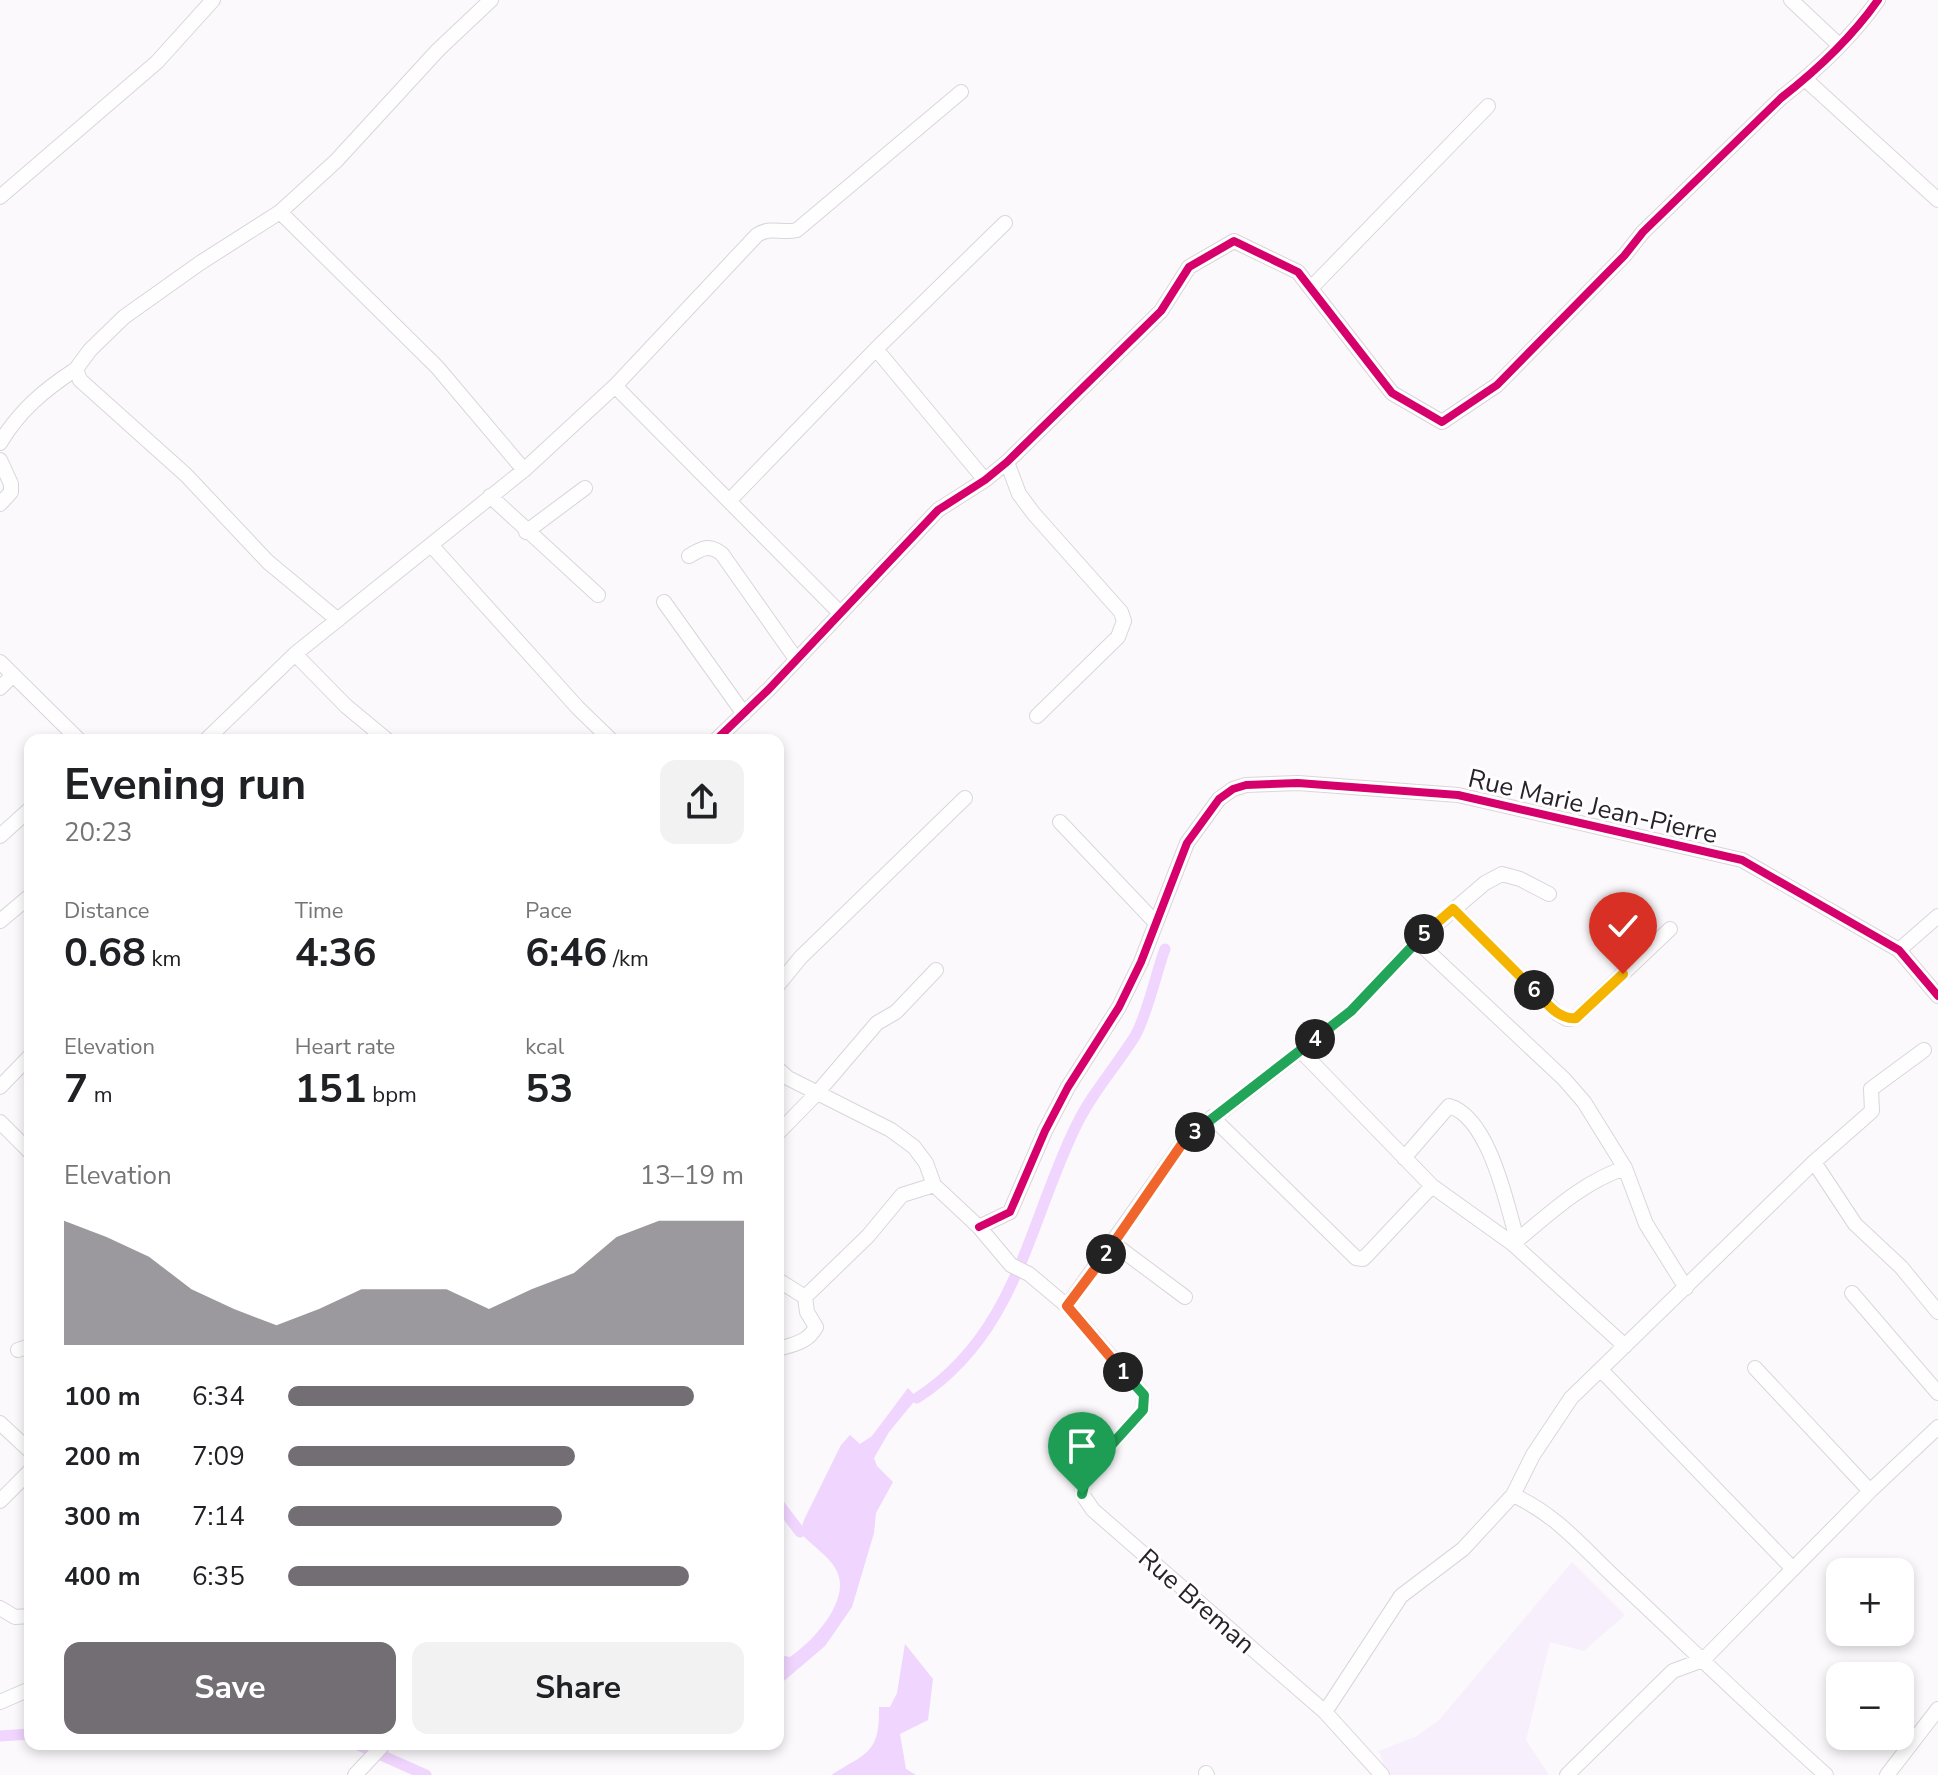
<!DOCTYPE html>
<html lang="en">
<head>
<meta charset="utf-8">
<style>
  body { margin:0; font-family:"Nunito Sans",sans-serif; background:#f2f2f2; color:#202124; height:100vh; display:flex; flex-direction:column; font-size:30px; white-space:nowrap }
  * { box-sizing:border-box; margin:0 }
  p { font-size:26px; color:#757577 }
  .icon { flex:none; width:44px; height:44px; fill:none; stroke:currentColor; stroke-width:2; stroke-linecap:round; stroke-linejoin:round }
  .map { position:relative; flex:1; overflow:hidden }
  .sheet { position:absolute; left:24px; top:734px; width:760px; height:1016px; display:flex; flex-direction:column; background:#fff; border-radius:16px; box-shadow:0 4px 12px #0003 }
  .sheet>* { flex:none }
  .buttons { position:absolute; left:1826px; top:1558px; display:grid; gap:16px }
  .buttons a { display:grid; place-items:center; width:88px; height:88px; border-radius:16px; background:#fff; box-shadow:0 4px 12px #0003; font-size:40px }
  .pin { position:absolute; display:grid; place-items:center; width:68px; height:68px; color:#fff; margin:-82px -34px; border-radius:50% 50% 50% 0; rotate:-45deg; box-shadow:0 0 8px #0007 }
  .pin .icon { rotate:45deg }
  .km { position:absolute; width:40px; height:40px; margin:-20px; border-radius:50%; background:#222; color:#fff; font-size:22px; line-height:40px; text-align:center }
  .round { display:grid; place-items:center; flex:none; width:84px; height:84px; border-radius:16px; background:#f2f2f2 }
  .headline { display:flex; align-items:center; justify-content:space-between; height:136px; padding:0 40px }
  h1 { font-size:44px; font-weight:700; line-height:60px }
  .metrics { display:grid; grid-template-columns:repeat(3,1fr); gap:12px; height:136px; padding:8px 40px }
  .metrics div { display:grid; align-content:center }
  .metrics b { font-size:40px; font-weight:700 }
  .metrics small { font-size:22px; font-weight:400 }
  .metrics p { font-size:22px }
  .chart { height:224px; padding:16px 40px }
  .chart p { display:flex; justify-content:space-between }
  .chart svg { width:100%; height:144px; margin-top:8px; fill:#726e74; opacity:.7 }
  .action { display:flex; gap:16px; margin-top:auto; padding:16px 40px }
  .action a { flex:1; height:92px; border-radius:16px; background:#726e74; color:#fff; font-size:32px; font-weight:700; line-height:92px; text-align:center }
  .action a+a { background:#f2f2f2; color:#202124 }
  ul { padding:0 40px; list-style:none; font-size:26px }
  li { display:grid; grid-template-columns:128px 96px 1fr; align-items:center; height:60px }
  li i { height:20px; border-radius:10px; background:#726e74 }
  .map>svg:first-child { display:block }
  .green { fill:#f7effc }
  .water { fill:#f0d5fe }
  .lines { fill:none; stroke-linecap:round; stroke-linejoin:round }
  .canal { stroke:#f0d5fe; stroke-width:11 }
  .minor-casing { stroke:#dad5dc; stroke-width:16 }
  .minor { stroke:#fefeff; stroke-width:14 }
  .cycleway-casing { stroke:#fff; stroke-width:13 }
  .cycleway { stroke:#d6006c; stroke-width:8 }
  .split-1-casing { stroke:#fff; stroke-width:16 }
  .split-2-casing { stroke:#fff; stroke-width:16 }
  .split-3-casing { stroke:#fff; stroke-width:16 }
  .split-4-casing { stroke:#fff; stroke-width:16 }
  .split-5-casing { stroke:#fff; stroke-width:16 }
  .split-6-casing { stroke:#fff; stroke-width:16 }
  .split-7-casing { stroke:#fff; stroke-width:16 }
  .split-1 { stroke:#22a559; stroke-width:10 }
  .split-2 { stroke:#f0652b; stroke-width:10 }
  .split-3 { stroke:#f0652b; stroke-width:10 }
  .split-4 { stroke:#22a559; stroke-width:10 }
  .split-5 { stroke:#22a559; stroke-width:10 }
  .split-6 { stroke:#f5b400; stroke-width:10 }
  .split-7 { stroke:#f5b400; stroke-width:10 }
  .labels { text-anchor:middle; stroke-width:6; stroke-linejoin:round; paint-order:stroke }
  .street-label { font-size:26px; fill:#28232b; stroke:#fff }
</style>
</head>
<body>
<div class="map">
<svg width="1938" height="1775" viewBox="0 0 1938 1775">
  <rect width="100%" height="100%" fill="#fbf9fc"/>
  <!-- green -->
  <path class="green" d="M1572,1562L1625,1615L1584,1651L1550,1642L1526,1740L1549,1775H1387L1379,1751L1415,1737L1439,1720Z"/>
  <!-- water -->
  <path class="water" d="M908,1388L917,1398L889,1432L874,1458L877,1466L893,1482L876,1513L874,1533L852,1607L825,1646L778,1686V1655L790,1657C812,1642 849,1603 838,1574C833,1558 810,1545 800,1532L804,1520L841,1445L850,1435L860,1444L872,1436Z
    M905,1644L933,1679L928,1720L900,1734L906,1769L916,1775H831C866,1753 880,1754 879,1707H890L897,1693Z"/>
  <g class="lines">
    <!-- canal -->
    <path class="canal" d="M917,1398C1016,1334 1028,1225 1075,1128C1091,1094 1115,1068 1135,1036C1147,1016 1156,973 1165,949
      M778,1503L800,1532
      M0,1736L30,1734
      M356,1744L426,1775"/>
    <!-- minor casing -->
    <g class="minor-casing">
      <path id="minor" d="M1791,0L1839,45
        M1805,79L1938,200
        M0,197L157,62L213,0
        M280,212L437,367L524,470
        M1311,288L1488,106
        M876,349L985,480
        M615,386L840,613
        M0,443C20,410 44,390 76,369
        M0,460L11,484V492L0,504
        M1007,462L1019,494L1034,514L1121,612L1124,621L1118,637L1037,716
        M490,496L598,595
        M729,501L876,349L1005,223
        M526,532L585,488
        M431,545L578,708L611,740
        M689,556C702,548 709,544 722,554L796,659
        M664,602L744,714
        M338,620L268,562L186,475L80,380L76,369L90,350L124,317L200,263L280,212L336,161L438,50L491,0
        M295,654L346,706L387,740
        M0,662L79,740
        M0,688L13,675
        M206,740L295,654L524,470L615,386L757,235C770,226 782,234 797,230L961,92
        M716,740L769,689L938,510L985,480L1007,462L1161,311L1189,267L1234,241L1298,272L1392,393L1442,422L1497,385L1624,256L1643,232L1781,98C1817,70 1852,37 1878,0
        M1060,822L1155,922
        M0,836L30,809
        M1453,909L1558,1014L1567,1019L1576,1018L1670,929
        M0,921L30,896
        M1417,941L1564,1079L1584,1102L1625,1168L1646,1224L1686,1288
        M1899,950L1938,916
        M778,985L801,957L965,798
        M1300,1050L1432,1186L1513,1244L1625,1346
        M778,1069L788,1078L891,1130L914,1147L926,1163L934,1185L979,1227L1011,1265L1029,1274L1067,1306L1144,1395L1143,1410L1087,1472L1082,1494L1093,1510L1325,1712L1382,1775
        M0,1087L30,1056
        M1212,1117L1356,1258L1363,1259L1369,1253L1432,1186
        M0,1122L30,1152
        M778,1133L818,1092L877,1023L896,1012L936,970
        M1404,1158L1449,1106C1489,1117 1507,1204 1517,1240
        M1814,1162L1855,1224L1901,1267L1938,1312
        M979,1227L1010,1212L1045,1131L1068,1087L1119,1007L1141,962L1187,843L1219,799L1233,789L1246,785L1298,783L1458,795L1742,860L1899,950L1938,996
        M1514,1243C1548,1215 1582,1182 1625,1168
        M1114,1244L1185,1297
        M778,1280L805,1297
        M1852,1293L1938,1393
        M1067,1306L1184,1141L1351,1011L1417,941L1485,883L1502,874L1520,879L1549,894
        M778,1349C795,1344 808,1342 816,1327L807,1312L805,1297L868,1236L902,1195L934,1185
        M18,1350L30,1346
        M1755,1368L1870,1491
        M1601,1370L1793,1569
        M0,1423L30,1451
        M1513,1495C1561,1517 1586,1552 1625,1587C1692,1650 1758,1714 1826,1775
        M0,1501L30,1471
        M0,1608L15,1617L30,1616
        M0,1702L30,1689
        M1325,1712L1401,1596L1463,1549L1513,1495L1533,1455L1571,1398L1814,1162L1872,1111L1871,1089L1924,1050
        M1206,1773L1207,1775
        M355,1775L384,1744
        M1567,1775L1673,1671L1703,1660L1870,1491L1938,1427
        M1887,1775L1938,1709"/>
    </g>
    <!-- minor -->
    <use href="#minor" class="minor"/>
    <!-- cycleway casing -->
    <g class="cycleway-casing">
      <path id="cycleway" d="M716,740L769,689L938,510L985,480L1007,462L1161,311L1189,267L1234,241L1298,272L1392,393L1442,422L1497,385L1624,256L1643,232L1781,98C1817,70 1852,37 1878,0
        M979,1227L1010,1212L1045,1131L1068,1087L1119,1007L1141,962L1187,843L1219,799L1233,789L1246,785L1298,783L1458,795L1742,860L1899,950L1938,996"/>
    </g>
    <!-- cycleway -->
    <use href="#cycleway" class="cycleway"/>
  </g>
  <g class="lines">
    <!-- split-1 casing -->
    <g class="split-1-casing">
      <path id="split-1" d="M1082,1494L1087,1472L1143,1410L1144,1395L1123,1372"/>
    </g>
    <!-- split-2 casing -->
    <g class="split-2-casing">
      <path id="split-2" d="M1106,1254L1067,1306L1123,1372"/>
    </g>
    <!-- split-3 casing -->
    <g class="split-3-casing">
      <path id="split-3" d="M1106,1254L1184,1141L1195,1132"/>
    </g>
    <!-- split-4 casing -->
    <g class="split-4-casing">
      <path id="split-4" d="M1195,1132L1315,1039"/>
    </g>
    <!-- split-5 casing -->
    <g class="split-5-casing">
      <path id="split-5" d="M1315,1039L1351,1011L1424,934"/>
    </g>
    <!-- split-6 casing -->
    <g class="split-6-casing">
      <path id="split-6" d="M1424,934L1453,909L1534,990"/>
    </g>
    <!-- split-7 casing -->
    <g class="split-7-casing">
      <path id="split-7" d="M1534,990C1546,1002 1558,1020 1576,1018L1623,974"/>
    </g>
    <!-- split-1 -->
    <use href="#split-1" class="split-1"/>
    <!-- split-2 -->
    <use href="#split-2" class="split-2"/>
    <!-- split-3 -->
    <use href="#split-3" class="split-3"/>
    <!-- split-4 -->
    <use href="#split-4" class="split-4"/>
    <!-- split-5 -->
    <use href="#split-5" class="split-5"/>
    <!-- split-6 -->
    <use href="#split-6" class="split-6"/>
    <!-- split-7 -->
    <use href="#split-7" class="split-7"/>
  </g>
  <g class="labels">
    <!-- street labels -->
    <g class="street-label">
      <text transform="translate(1593 806) rotate(13)" y="9">Rue Marie Jean-Pierre</text>
      <text transform="translate(1197 1601) rotate(41)" y="9">Rue Breman</text>
    </g>
  </g>
</svg>
<div class="buttons">
<a>+</a>
<a>−</a>
</div>
<div class="pin" style="left:1082px;top:1494px;background:#1e9e55"><svg class="icon" aria-label="arrive" viewBox="0 0 24 24"><path d="M6 21V4h12l-3 4 3 4H6"/></svg></div>
<div class="pin" style="left:1623px;top:974px;background:#d93025"><svg class="icon" aria-label="check" viewBox="0 0 24 24"><path d="M5 12l5 5 9-10"/></svg></div>
<b class="km" style="left:1123px;top:1372px">1</b>
<b class="km" style="left:1106px;top:1254px">2</b>
<b class="km" style="left:1195px;top:1132px">3</b>
<b class="km" style="left:1315px;top:1039px">4</b>
<b class="km" style="left:1424px;top:934px">5</b>
<b class="km" style="left:1534px;top:990px">6</b>
<section class="sheet">
<div class="headline"><div><h1>Evening run</h1><p>20:23</p></div><a class="round"><svg class="icon" aria-label="share" viewBox="0 0 24 24"><path d="M12 15V3M7 8l5-5 5 5M5 13v7h14v-7"/></svg></a></div>
<div class="metrics">
<div><p>Distance</p><b>0.68<small> km</small></b></div>
<div><p>Time</p><b>4:36</b></div>
<div><p>Pace</p><b>6:46<small> /km</small></b></div>
</div>
<div class="metrics">
<div><p>Elevation</p><b>7<small> m</small></b></div>
<div><p>Heart rate</p><b>151<small> bpm</small></b></div>
<div><p>kcal</p><b>53</b></div>
</div>
<div class="chart"><p><span>Elevation</span>13–19 m</p>
<svg viewBox="0 0 160 44" preserveAspectRatio="none"><path d="M0 44V6L10 11L20 17L30 27L40 33L50 38L60 33L70 27L80 27L90 27L100 33L110 27L120 22L130 11L140 6L150 6L160 6V44z"/></svg>
</div>
<ul>
<li><b>100 m</b>6:34<i style="width:89%"></i></li>
<li><b>200 m</b>7:09<i style="width:63%"></i></li>
<li><b>300 m</b>7:14<i style="width:60%"></i></li>
<li><b>400 m</b>6:35<i style="width:88%"></i></li>
</ul>
<div class="action"><a>Save</a><a>Share</a></div>
</section>
</div>
</body>
</html>
